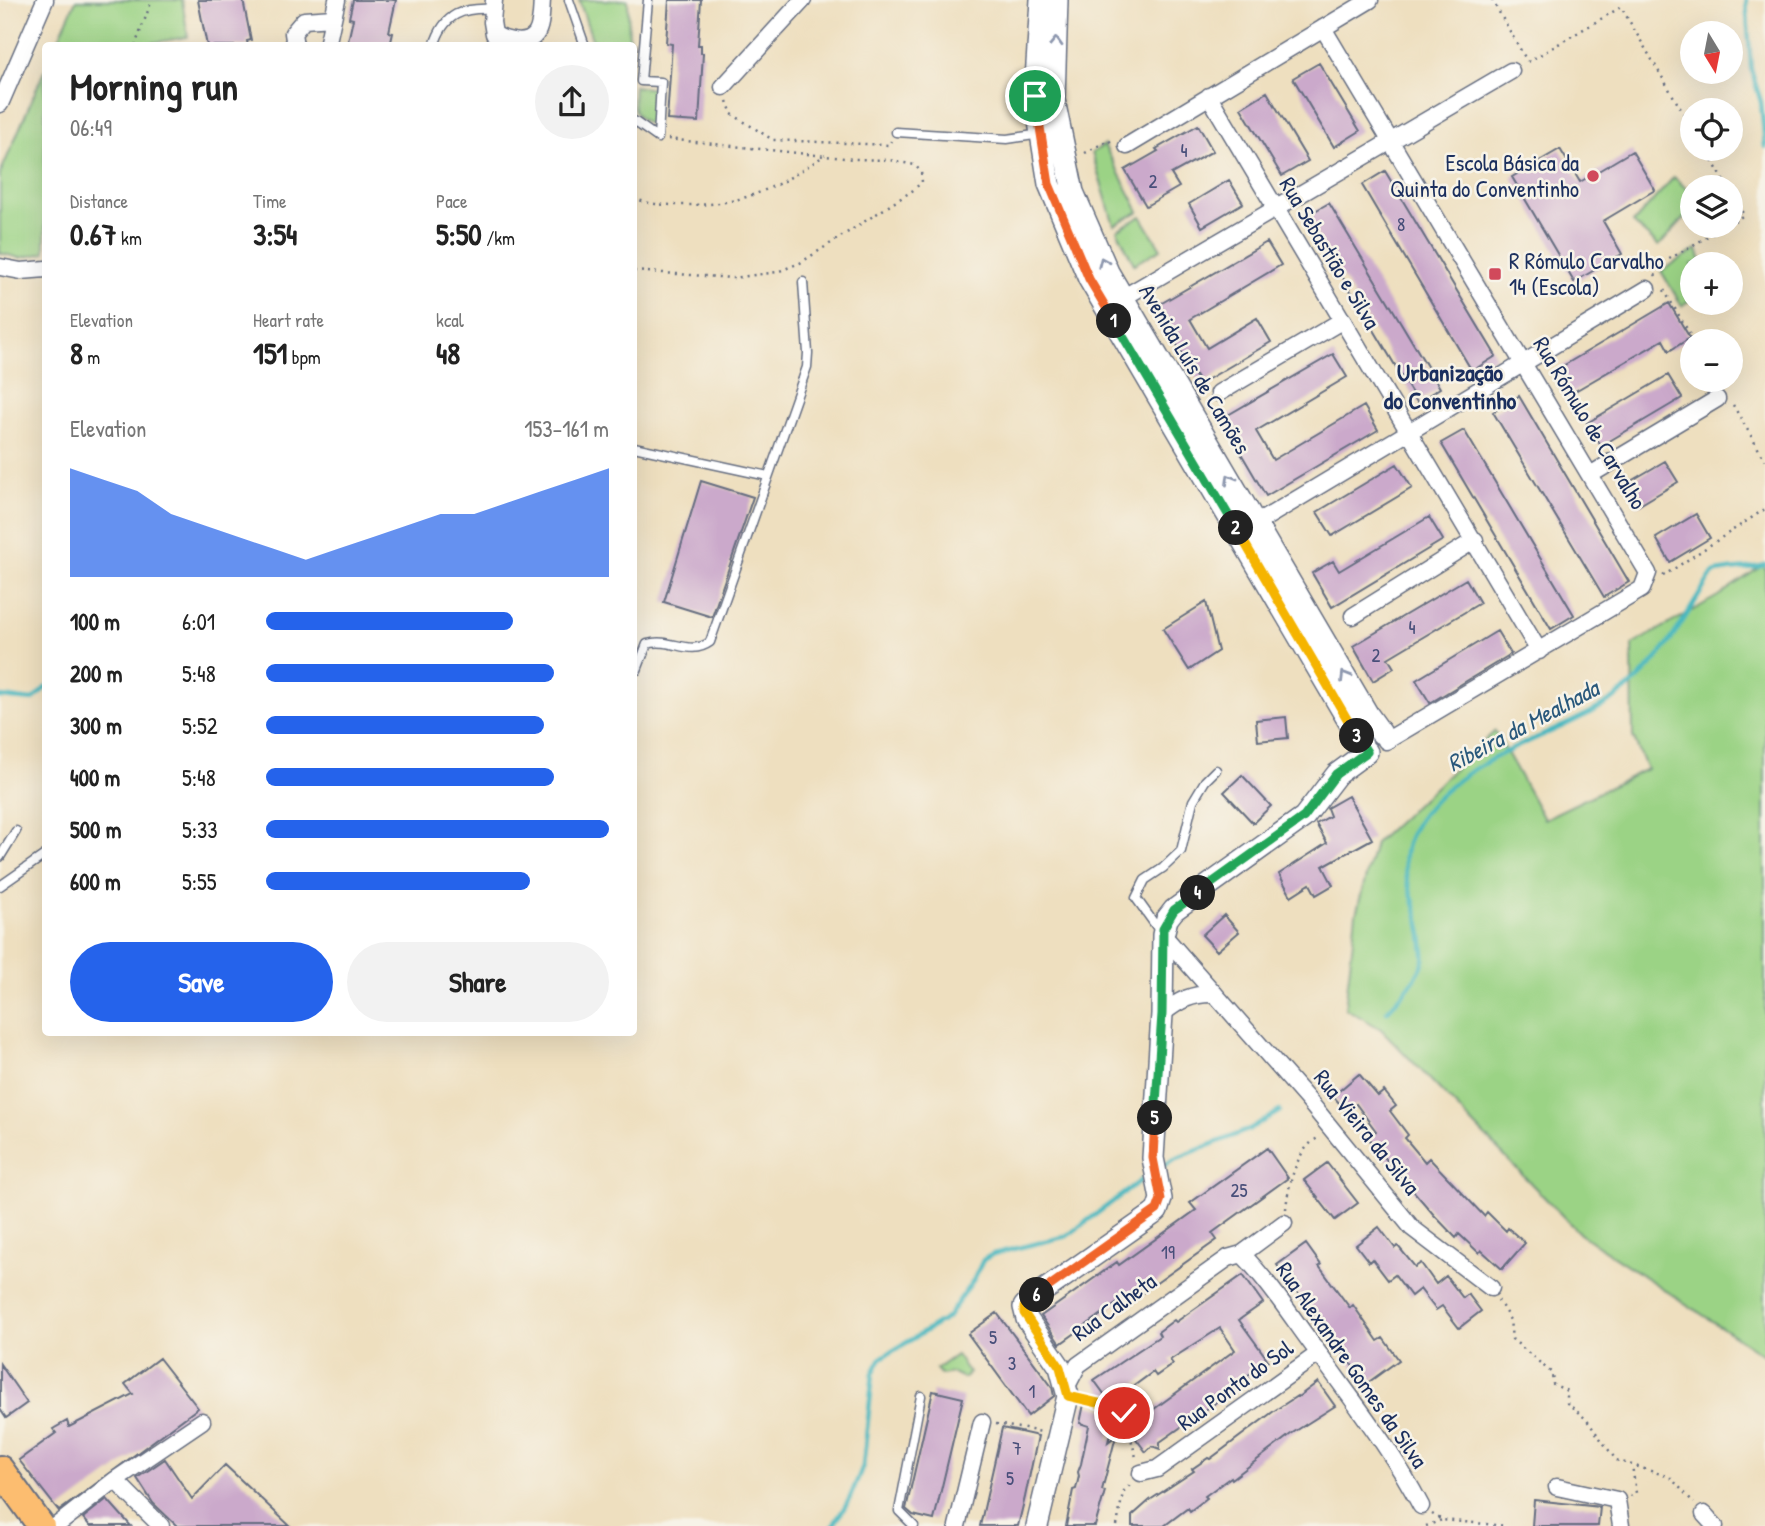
<!DOCTYPE html>
<html lang="en">
<head>
<meta charset="utf-8">
<style>
  body { margin:0; font-family:"Patrick Hand",sans-serif; background:#f2f2f2; color:#222; height:100vh; display:flex; flex-direction:column; font-size:26px; white-space:nowrap }
  * { box-sizing:border-box; margin:0 }
  p { font-size:23px; color:#767676 }
  .icon { flex:none; width:38px; height:38px; fill:none; stroke:currentColor; stroke-width:2; stroke-linecap:round; stroke-linejoin:round }
  .map { position:relative; flex:1; overflow:hidden }
  .details { position:absolute; left:42px; top:42px; width:595px; height:994px; display:flex; flex-direction:column; background:#fff; border-radius:7px; box-shadow:0 7px 28px #0002 }
  .details>* { flex:none }
  .needle { width:46px; rotate:170deg }
  .fabs { position:absolute; left:1680px; top:21px; display:grid; gap:14px }
  .fabs a { display:grid; place-items:center; width:63px; height:63px; border-radius:50%; background:#fff; box-shadow:0 7px 28px #0002; font-size:35px }
  .pin { position:absolute; display:grid; place-items:center; width:60px; height:60px; color:#fff; margin:-30px; border:4px solid #fff; border-radius:50%; box-shadow:0 2px 7px #0007 }
  .km { position:absolute; width:35px; height:35px; margin:-18px; border-radius:50%; background:#222; color:#fff; font-size:19px; line-height:35px; text-align:center }
  .round { display:grid; place-items:center; flex:none; width:74px; height:74px; border-radius:37px; background:#f2f2f2 }
  .overview { display:flex; align-items:center; justify-content:space-between; height:119px; padding:0 28px }
  h1 { font-size:38px; font-weight:800; line-height:52px }
  .figures { display:grid; grid-template-columns:repeat(3,1fr); gap:10px; height:119px; padding:7px 28px }
  .figures div { display:grid; align-content:center }
  .figures b { font-size:30px; font-weight:800 }
  .figures small { font-size:19px; font-weight:400 }
  .figures p { font-size:19px }
  .chart { height:196px; padding:14px 28px }
  .chart p { display:flex; justify-content:space-between }
  .chart svg { width:100%; height:126px; margin-top:7px; fill:#2563eb; opacity:.7 }
  .primary-button { display:flex; gap:14px; margin-top:auto; padding:14px 28px }
  .primary-button a { flex:1; height:80px; border-radius:42px; background:#2563eb; color:#fff; font-size:28px; font-weight:800; line-height:80px; text-align:center }
  .primary-button a+a { background:#f2f2f2; color:#222 }
  ul { padding:0 28px; list-style:none; font-size:23px }
  li { display:grid; grid-template-columns:112px 84px 1fr; align-items:center; height:52px }
  li i { height:18px; border-radius:9px; background:#2563eb }
  .map>svg:first-child { display:block }
  .green { fill:#9bd385; stroke:#5b8172; stroke-width:2 }
  .lines { fill:none; stroke-linecap:round; stroke-linejoin:round }
  .stream { stroke:#49b8c0; stroke-width:4.5 }
  .building { fill:#cba9cb }
  .service-casing { stroke:#656d80; stroke-width:11 }
  .minor-casing { stroke:#656d80; stroke-width:19 }
  .tertiary-casing { stroke:#656d80; stroke-width:24 }
  .primary-casing { stroke:#656d80; stroke-width:30 }
  .path { stroke:#656d80; stroke-width:2.5; stroke-dasharray:2 5; stroke-linecap:butt }
  .service { stroke:#fff; stroke-width:8 }
  .minor { stroke:#fff; stroke-width:16 }
  .tertiary { stroke:#fff; stroke-width:21 }
  .primary { stroke:#fcbd6f; stroke-width:26 }
  .oneway { stroke:#8d97ae }
  .split-1-casing { stroke:#fff; stroke-width:14 }
  .split-2-casing { stroke:#fff; stroke-width:14 }
  .split-3-casing { stroke:#fff; stroke-width:14 }
  .split-4-casing { stroke:#fff; stroke-width:14 }
  .split-5-casing { stroke:#fff; stroke-width:14 }
  .split-6-casing { stroke:#fff; stroke-width:14 }
  .split-7-casing { stroke:#fff; stroke-width:14 }
  .split-1 { stroke:#f0652b; stroke-width:9 }
  .split-2 { stroke:#22a559; stroke-width:9 }
  .split-3 { stroke:#f5b400; stroke-width:9 }
  .split-4 { stroke:#22a559; stroke-width:9 }
  .split-5 { stroke:#22a559; stroke-width:9 }
  .split-6 { stroke:#f0652b; stroke-width:9 }
  .split-7 { stroke:#f5b400; stroke-width:9 }
  .poi-dot { fill:#d1495b; stroke:#f7f3e8; stroke-width:2.5 }
  .labels { text-anchor:middle; stroke-width:5; stroke-linejoin:round; paint-order:stroke }
  .number-label { font-size:19px; fill:#474e79 }
  .poi-label { font-size:23px; fill:#1b2f5e; stroke:#f7f3e8; text-anchor:end }
  .street-label { font-size:23px; fill:#1b2f5e; stroke:#f7f3e8 }
  .neighbourhood-label { font-size:24px; font-weight:bold; fill:#1b2f5e; stroke:#f7f3e8 }
  .water-label { font-size:24px; font-style:italic; fill:#29587b; stroke:#f7f3e8 }
</style>
</head>
<body>
<div class="map">
<svg width="1765" height="1526" viewBox="0 0 1765 1526">
  <rect width="100%" height="100%" fill="#f7f3e8"/>
  <filter id="ink" filterUnits="userSpaceOnUse"><feTurbulence type="fractalNoise" baseFrequency=".0143" numOctaves="2"/><feDisplacementMap in="SourceGraphic" scale="14" xChannelSelector="R" yChannelSelector="G"/><feConvolveMatrix kernelMatrix="1 2 1 2 8 2 1 2 1" color-interpolation-filters="sRGB"/></filter>
  <filter id="wash" filterUnits="userSpaceOnUse"><feTurbulence type="fractalNoise" baseFrequency=".00686" numOctaves="4" result="noise"/><feDisplacementMap in="SourceGraphic" scale="28" xChannelSelector="R" yChannelSelector="G"/><feGaussianBlur stdDeviation="1.57" result="paint"/><feColorMatrix in="noise" values="0 0 0 0 0 0 0 0 0 0 0 0 0 0 0 0 0 1.4 0 .05"/><feComposite in="paint" operator="in"/></filter>
  <g filter="url(#wash)">
    <rect width="100%" height="100%" fill="#eedfbf"/>
    <!-- green -->
    <path class="green" d="M76,0H182L188,37L138,45H56Z
      M579,0H628L629,45H594Z
      M45,69V253L20,258L0,253V174Z
      M634,86L654,89L653,125C630,117 633,107 634,86Z
      M1104,145L1139,211L1114,225L1092,153Z
      M1674,177L1692,194V209L1659,246L1633,223Z
      M1141,216L1161,249L1134,264L1117,230Z
      M1697,249L1702,264H1692V298L1682,306L1661,271Z
      M1765,564V1356L1580,1234L1381,1029L1345,1008L1356,914L1375,843L1495,731L1544,819L1647,769L1633,737L1632,645L1718,596Z
      M956,1355L969,1373L963,1378L953,1373L941,1375L936,1369Z"/>
    <g class="lines">
      <!-- stream -->
      <path class="stream" d="M1746,0L1751,69L1761,102L1765,147
        M0,697L33,700L46,687
        M1387,1011C1399,998 1419,978 1424,960C1425,955 1423,948 1423,944C1420,892 1383,866 1423,814C1470,753 1550,740 1612,700C1661,668 1682,620 1713,573C1732,568 1747,570 1765,565
        M1161,1167L1175,1159L1248,1130L1280,1111
        M833,1526L849,1500L863,1466L873,1373L881,1358L947,1318L974,1279L983,1260L993,1254L1067,1236L1151,1173"/>
    </g>
    <g id="blocks">
      <!-- building -->
      <path class="building" d="M198,0H243L251,40L247,41L248,46H207Z
        M353,0H396L389,32L393,33L390,46H347L353,19L349,18Z
        M669,0H701L698,45H701V53H703L699,122L667,120L672,44L666,43Z
        M1319,63L1360,131L1334,147L1293,78Z
        M1267,92L1308,161L1282,176L1241,108Z
        M1198,125L1213,151L1171,174L1179,187L1146,206L1125,170L1158,151L1156,149Z
        M1560,149L1580,182L1632,151L1655,190L1603,221L1622,254L1574,282L1512,177Z
        M1385,171L1496,356L1472,371L1362,185Z
        M1229,180L1243,203L1202,227L1189,204Z
        M1329,203L1440,388L1417,402L1306,216Z
        M1267,242L1281,265L1190,319L1207,348L1257,318L1271,342L1200,384L1155,307Z
        M1669,303L1690,338L1669,351L1663,340L1570,394L1556,370Z
        M1333,354L1347,377L1256,431L1273,460L1364,406L1378,430L1266,496L1221,419Z
        M1668,375L1682,398L1601,446L1587,423Z
        M1519,396L1629,582L1604,597L1493,412Z
        M1464,430L1574,615L1551,629L1441,443Z
        M1665,461L1678,482L1638,506L1624,485Z
        M1397,464L1412,488L1332,536L1317,512Z
        M701,481L753,497L712,617L664,602Z
        M1696,514L1710,538L1670,562L1656,538Z
        M1429,517L1443,540L1332,607L1312,573L1333,561L1339,571Z
        M1466,579L1480,603L1388,658L1394,668L1373,681L1353,646Z
        M1206,602L1218,651L1189,670L1163,629Z
        M1497,631L1511,654L1430,703L1416,680Z
        M1286,717L1288,738L1258,741L1256,720Z
        M1242,775L1271,806L1253,823L1224,792Z
        M1348,796L1372,839L1323,866L1333,885L1316,895L1310,884L1291,896L1279,874L1327,843L1316,824L1330,816L1327,808Z
        M1224,915L1239,932L1217,951L1202,935Z
        M1359,1074L1378,1096L1384,1091L1396,1106L1390,1111L1408,1135L1405,1138L1425,1162L1429,1158L1484,1216L1487,1212L1506,1231L1508,1228L1525,1243L1502,1269L1481,1250L1479,1253L1459,1234L1456,1238L1434,1215L1368,1138L1376,1131L1356,1104L1347,1112L1333,1096Z
        M1267,1148L1288,1178L1212,1233L1217,1240L1141,1294L1137,1289L1060,1344L1041,1316L1117,1262L1119,1265L1196,1210L1190,1203Z
        M1327,1163L1358,1203L1335,1220L1304,1180Z
        M1379,1227L1395,1248L1398,1246L1415,1267L1421,1263L1436,1284L1446,1276L1463,1298L1468,1294L1481,1311L1459,1328L1442,1306L1436,1310L1420,1289L1411,1296L1395,1275L1388,1280L1372,1259L1369,1262L1356,1245Z
        M1306,1244L1321,1265L1319,1266L1350,1308L1353,1305L1378,1341L1383,1338L1399,1360L1366,1384L1343,1353L1320,1329L1323,1327L1277,1265Z
        M1243,1275L1263,1303L1239,1320L1268,1360L1247,1376L1249,1379L1160,1442V1449L1152,1446L1146,1452L1128,1428L1235,1350L1220,1328L1170,1360L1173,1364L1156,1376L1153,1372L1127,1391L1129,1394L1113,1406L1094,1380L1160,1336L1158,1332L1174,1320L1176,1322Z
        M997,1313L1052,1387L1054,1396L1028,1416L968,1334Z
        M159,1358L198,1408L59,1511L19,1460L56,1433L53,1429L67,1421L69,1427L133,1394L125,1384Z
        M0,1364L27,1403L6,1418L0,1409Z
        M1318,1382L1335,1406L1291,1434L1232,1479L1231,1477L1205,1496L1207,1498L1190,1511L1188,1508L1164,1526H1132V1516L1150,1500L1194,1471L1192,1469L1208,1458L1210,1459L1274,1411L1297,1396L1298,1397Z
        M933,1391L963,1398L934,1520L913,1515L906,1509Z
        M1084,1404L1116,1411L1108,1442L1116,1436L1102,1490L1105,1491L1095,1526H1066L1073,1490L1076,1489L1079,1476L1078,1472L1081,1464L1089,1426L1080,1423Z
        M1002,1428L1038,1436L1025,1497L1018,1526H980Z
        M165,1459L192,1499L225,1465L290,1526H177L153,1503L137,1478Z
        M107,1499L131,1526H90L83,1518Z
        M1534,1500L1600,1507L1598,1526H1532Z"/>
    </g>
  </g>
  <g filter="url(#ink)">
    <use href="#blocks" fill-opacity="0" stroke="#656d80" stroke-width="2"/>
    <g class="lines">
      <!-- service casing -->
      <g class="service-casing">
        <path id="service" d="M569,0L585,46
          M434,46C444,13 463,7 494,9
          M634,121L658,138L661,82L641,81L648,0
          M896,132L1007,139L1041,134
          M634,447L768,476
          M634,670H637L647,644C672,637 689,657 710,642L807,367L808,353L803,282
          M0,857L16,831
          M0,886L46,854
          M1161,933L1136,898L1145,880L1163,868L1181,851L1193,801L1205,781L1216,770
          M914,1526L899,1511L921,1396"/>
      </g>
      <!-- minor casing -->
      <g class="minor-casing">
        <path id="minor" d="M494,0L492,22L494,34C505,41 527,47 536,34C542,25 541,10 542,0
          M1323,28L1648,573L1642,589L1386,741
          M295,46L293,33L304,20L333,18
          M327,46L337,0
          M723,87L803,0
          M1209,96L1539,651
          M0,104L45,0
          M1127,146L1370,0
          M0,267L21,271L46,269
          M1114,303L1511,71
          M1219,393L1343,320
          M1590,475L1717,399
          M1247,529L1647,289
          M1353,616L1475,540
          M1163,935L1308,1100L1412,1228L1491,1288
          M1162,1014C1179,1000 1193,993 1215,994
          M1242,1254C1272,1285 1294,1321 1320,1355C1356,1405 1393,1452 1421,1506
          M1067,1386L1078,1365L1228,1258L1242,1254L1284,1223
          M1141,1473L1157,1469L1318,1354
          M115,1480L161,1526
          M1557,1487L1617,1500L1621,1526
          M1704,1514L1715,1526
          M56,1526L115,1480L202,1421
          M957,1526L982,1422"/>
      </g>
      <!-- tertiary casing -->
      <g class="tertiary-casing">
        <path id="tertiary" d="M1041,0L1035,96L1049,184L1089,279L1362,744
          M1057,0L1054,100L1073,192L1108,272L1368,715L1381,733
          M1037,1526L1068,1396L1060,1367L1027,1319L1024,1307L1029,1301L1152,1215L1157,1211L1161,1199L1153,1158L1162,1014L1163,935L1167,919L1174,910L1304,817L1337,774L1367,752"/>
      </g>
      <!-- primary casing -->
      <g class="primary-casing">
        <path id="primary" d="M0,1469L41,1526"/>
      </g>
      <!-- path -->
      <path class="path" d="M1492,0L1527,61
        M135,46L152,0
        M1528,62L1621,7L1692,128
        M727,101L732,114L773,140L889,145L891,141
        M1705,149L1728,187
        M1085,153L1109,140L1111,143
        M1731,193L1744,215L1731,223
        M634,198C648,205 665,205 681,205C743,206 775,189 825,155
        M634,271L733,278L777,272L800,263L912,191L922,182L921,172L915,165L889,160L854,159L668,139
        M1656,276L1652,269L1726,226
        M1664,290L1694,341
        M1733,405L1765,460
        M1663,576L1765,509
        M1286,1209C1288,1187 1296,1149 1318,1138
        M1498,1300L1510,1320L1512,1339L1552,1373L1553,1384L1567,1391V1403L1586,1419L1616,1460L1670,1477L1694,1503
        M1085,1400L1111,1406L1124,1413L1136,1457
        M996,1424L1042,1432
        M1630,1496L1636,1493L1632,1465
        M1432,1514L1442,1520L1507,1526
        M1117,1526L1123,1492L1131,1484
        M1426,1526L1442,1520"/>
      <!-- service -->
      <use href="#service" class="service"/>
      <!-- minor -->
      <use href="#minor" class="minor"/>
      <!-- tertiary -->
      <use href="#tertiary" class="tertiary"/>
      <!-- primary -->
      <use href="#primary" class="primary"/>
    </g>
    <!-- one-way arrows -->
    <defs><path id="oneway-chevron" d="M-2-3.5L2.5 0L-2 3.5" fill="none" stroke-width="1.6" stroke-linecap="round" stroke-linejoin="round" transform="scale(1.75)"/></defs>
    <g class="oneway">
      <use href="#oneway-chevron" transform="translate(1056 42) rotate(-88)"/>
      <use href="#oneway-chevron" transform="translate(1103 262) rotate(-113)"/>
      <use href="#oneway-chevron" transform="translate(1230 479) rotate(-120)"/>
      <use href="#oneway-chevron" transform="translate(1345 676) rotate(-121)"/>
    </g>
  </g>
  <g class="lines" filter="url(#ink)">
    <!-- split-1 casing -->
    <g class="split-1-casing">
      <path id="split-1" d="M1035,96L1049,184L1089,279L1114,321"/>
    </g>
    <!-- split-2 casing -->
    <g class="split-2-casing">
      <path id="split-2" d="M1114,321L1236,528"/>
    </g>
    <!-- split-3 casing -->
    <g class="split-3-casing">
      <path id="split-3" d="M1236,528L1357,736"/>
    </g>
    <!-- split-4 casing -->
    <g class="split-4-casing">
      <path id="split-4" d="M1198,893L1304,817L1336,774L1367,752L1357,736"/>
    </g>
    <!-- split-5 casing -->
    <g class="split-5-casing">
      <path id="split-5" d="M1155,1118L1162,1014L1163,929L1174,910L1198,893"/>
    </g>
    <!-- split-6 casing -->
    <g class="split-6-casing">
      <path id="split-6" d="M1037,1295L1157,1210L1161,1199L1153,1158L1155,1118"/>
    </g>
    <!-- split-7 casing -->
    <g class="split-7-casing">
      <path id="split-7" d="M1037,1295L1024,1307V1313L1060,1367L1068,1396L1111,1406L1124,1413"/>
    </g>
    <!-- split-1 -->
    <use href="#split-1" class="split-1"/>
    <!-- split-2 -->
    <use href="#split-2" class="split-2"/>
    <!-- split-3 -->
    <use href="#split-3" class="split-3"/>
    <!-- split-4 -->
    <use href="#split-4" class="split-4"/>
    <!-- split-5 -->
    <use href="#split-5" class="split-5"/>
    <!-- split-6 -->
    <use href="#split-6" class="split-6"/>
    <!-- split-7 -->
    <use href="#split-7" class="split-7"/>
  </g>
  <!-- markers -->
  <g class="poi-dot">
    <circle cx="1593" cy="176" r="7"/>
    <rect x="1488" y="267" width="14" height="14" rx="3.5"/>
  </g>
  <g class="labels">
    <!-- number labels -->
    <g class="number-label">
      <text x="1184" y="157">4</text>
      <text x="1153" y="188">2</text>
      <text x="1401" y="231">8</text>
      <text x="1412" y="634">4</text>
      <text x="1376" y="662">2</text>
      <text x="1239" y="1197">25</text>
      <text x="1168" y="1259">19</text>
      <text x="993" y="1344">5</text>
      <text x="1012" y="1370">3</text>
      <text x="1032" y="1398">1</text>
      <text x="1017" y="1455">7</text>
      <text x="1010" y="1485">5</text>
    </g>
    <!-- poi labels -->
    <g class="poi-label">
      <text x="1579" y="171">Escola Básica da<tspan x="1579" dy="26">Quinta do Conventinho</tspan></text>
      <text x="1509" y="269" text-anchor="start">R Rómulo Carvalho<tspan x="1509" dy="26">14 (Escola)</tspan></text>
    </g>
    <!-- street labels -->
    <g class="street-label">
      <text transform="translate(1330 253) rotate(59)" y="8">Rua Sebastião e Silva</text>
      <text transform="translate(1195 369) rotate(59)" y="8">Avenida Luís de Camões</text>
      <text transform="translate(1590 423) rotate(59)" y="8">Rua Rómulo de Carvalho</text>
      <text transform="translate(1367 1132) rotate(51)" y="8">Rua Vieira da Silva</text>
      <text transform="translate(1114 1307) rotate(-36)" y="8">Rua Calheta</text>
      <text transform="translate(1352 1365) rotate(55)" y="8">Rua Alexandre Gomes da Silva</text>
      <text transform="translate(1235 1385) rotate(-36)" y="8">Rua Ponta do Sol</text>
    </g>
    <!-- neighbourhood labels -->
    <g class="neighbourhood-label">
      <text x="1450" y="381">Urbanização<tspan x="1450" dy="28">do Conventinho</tspan></text>
    </g>
    <!-- water labels -->
    <g class="water-label">
      <text transform="translate(1523 726) rotate(-28)" y="8">Ribeira da Mealhada</text>
    </g>
  </g>
</svg>
<div class="fabs">
<a><svg class="needle" viewBox="-14 -14 28 28"><path d="M0-13l5 13h-10z" fill="#e53935"/><path d="M0 13l5-13h-10z" fill="#767676"/></svg></a>
<a><svg class="icon" aria-label="locate" viewBox="0 0 24 24"><circle cx="12" cy="12" r="6"/><path d="M12 2v4M12 18v4M2 12h4M18 12h4"/></svg></a>
<a><svg class="icon" aria-label="layers" viewBox="0 0 24 24"><path d="M12 4l9 5-9 5-9-5zM3 14l9 5 9-5"/></svg></a>
<a>+</a>
<a>−</a>
</div>
<div class="pin" style="left:1035px;top:96px;background:#1e9e55"><svg class="icon" aria-label="arrive" viewBox="0 0 24 24"><path d="M6 21V4h12l-3 4 3 4H6"/></svg></div>
<div class="pin" style="left:1124px;top:1413px;background:#d93025"><svg class="icon" aria-label="check" viewBox="0 0 24 24"><path d="M5 12l5 5 9-10"/></svg></div>
<b class="km" style="left:1114px;top:321px">1</b>
<b class="km" style="left:1236px;top:528px">2</b>
<b class="km" style="left:1357px;top:736px">3</b>
<b class="km" style="left:1198px;top:893px">4</b>
<b class="km" style="left:1155px;top:1118px">5</b>
<b class="km" style="left:1037px;top:1295px">6</b>
<section class="details">
<div class="overview"><div><h1>Morning run</h1><p>06:49</p></div><a class="round"><svg class="icon" aria-label="share" viewBox="0 0 24 24"><path d="M12 15V3M7 8l5-5 5 5M5 13v7h14v-7"/></svg></a></div>
<div class="figures">
<div><p>Distance</p><b>0.67<small> km</small></b></div>
<div><p>Time</p><b>3:54</b></div>
<div><p>Pace</p><b>5:50<small> /km</small></b></div>
</div>
<div class="figures">
<div><p>Elevation</p><b>8<small> m</small></b></div>
<div><p>Heart rate</p><b>151<small> bpm</small></b></div>
<div><p>kcal</p><b>48</b></div>
</div>
<div class="chart"><p><span>Elevation</span>153–161 m</p>
<svg viewBox="0 0 160 44" preserveAspectRatio="none"><path d="M0 44V6L10 10L20 14L30 22L40 26L50 30L60 34L70 38L80 34L90 30L100 26L110 22L120 22L130 18L140 14L150 10L160 6V44z"/></svg>
</div>
<ul>
<li><b>100 m</b>6:01<i style="width:72%"></i></li>
<li><b>200 m</b>5:48<i style="width:84%"></i></li>
<li><b>300 m</b>5:52<i style="width:81%"></i></li>
<li><b>400 m</b>5:48<i style="width:84%"></i></li>
<li><b>500 m</b>5:33<i style="width:100%"></i></li>
<li><b>600 m</b>5:55<i style="width:77%"></i></li>
</ul>
<div class="primary-button"><a>Save</a><a>Share</a></div>
</section>
</div>
</body>
</html>
